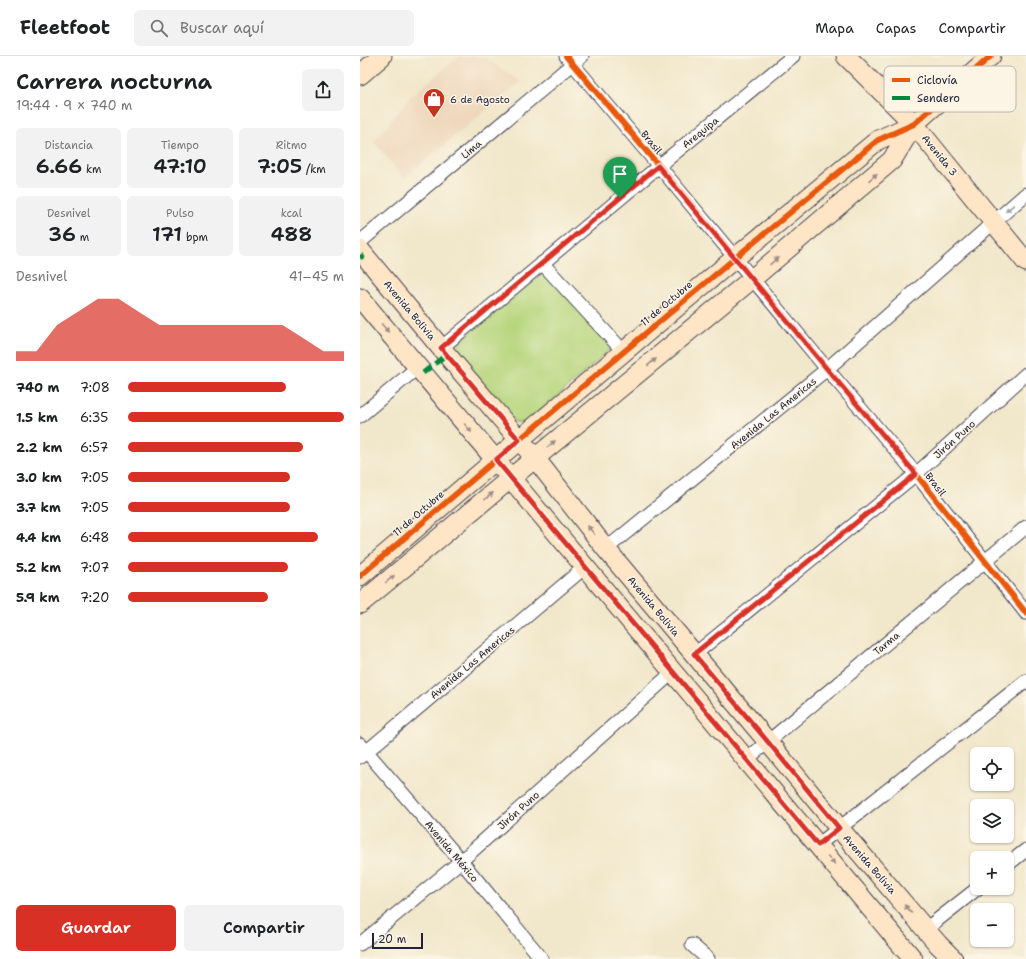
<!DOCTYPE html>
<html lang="es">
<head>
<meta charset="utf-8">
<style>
  body { margin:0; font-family:"Shantell Sans",sans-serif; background:#f2f2f2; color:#202124; height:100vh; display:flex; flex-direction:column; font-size:15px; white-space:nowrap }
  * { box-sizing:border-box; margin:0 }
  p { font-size:13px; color:#757577 }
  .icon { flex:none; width:22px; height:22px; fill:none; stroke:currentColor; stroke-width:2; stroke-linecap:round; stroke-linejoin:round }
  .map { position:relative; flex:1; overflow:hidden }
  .panel { display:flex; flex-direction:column; background:#fff; width:360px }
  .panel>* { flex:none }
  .controls { position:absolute; left:610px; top:691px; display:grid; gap:8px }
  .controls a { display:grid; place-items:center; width:44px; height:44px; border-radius:6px; background:#fff; box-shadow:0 1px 3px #0004; font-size:20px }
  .scale { position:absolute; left:12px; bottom:10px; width:51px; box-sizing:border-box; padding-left:4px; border:2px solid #22223b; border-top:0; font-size:11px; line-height:14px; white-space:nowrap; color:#22223b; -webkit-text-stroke:3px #fcf5e5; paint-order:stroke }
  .pin { position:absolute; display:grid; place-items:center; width:34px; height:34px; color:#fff; margin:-41px -17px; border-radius:50% 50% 50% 0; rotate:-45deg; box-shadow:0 0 4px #0007 }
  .pin .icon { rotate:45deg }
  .round { display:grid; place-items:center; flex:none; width:42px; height:42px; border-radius:6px; background:#f2f2f2 }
  .overview { display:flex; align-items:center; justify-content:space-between; height:68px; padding:0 16px }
  h1 { font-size:22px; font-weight:600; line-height:30px }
  .stats { display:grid; grid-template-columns:repeat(3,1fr); gap:6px; height:68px; padding:4px 16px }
  .stats div { display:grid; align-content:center; border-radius:6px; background:#f2f2f2; text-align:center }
  .stats b { font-size:20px; font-weight:600 }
  .stats small { font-size:11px; font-weight:400 }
  .stats p { font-size:11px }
  .chart { height:112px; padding:8px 16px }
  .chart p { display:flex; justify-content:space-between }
  .chart svg { width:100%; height:72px; margin-top:4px; fill:#d93025; opacity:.7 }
  .cta { display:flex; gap:8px; margin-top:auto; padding:8px 16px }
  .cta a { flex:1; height:46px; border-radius:6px; background:#d93025; color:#fff; font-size:16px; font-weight:600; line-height:46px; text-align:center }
  .cta a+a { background:#f2f2f2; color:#202124 }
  ul { padding:0 16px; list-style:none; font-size:13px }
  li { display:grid; grid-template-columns:64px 48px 1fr; align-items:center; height:30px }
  li i { height:10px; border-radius:5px; background:#d93025 }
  header { display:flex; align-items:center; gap:24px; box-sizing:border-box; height:56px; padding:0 20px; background:#fff; border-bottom:1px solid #e0e0e0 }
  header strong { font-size:19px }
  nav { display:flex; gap:22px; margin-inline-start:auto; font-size:14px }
  .search { width:280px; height:36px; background:#f2f2f2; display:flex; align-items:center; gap:10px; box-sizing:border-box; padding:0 14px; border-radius:6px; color:#757577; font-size:15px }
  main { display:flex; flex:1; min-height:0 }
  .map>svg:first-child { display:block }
  .built { fill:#eed7bb }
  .green { fill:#b6d57b; stroke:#6c7c5b }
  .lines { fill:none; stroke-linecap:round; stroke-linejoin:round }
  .street-casing { stroke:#414051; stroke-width:15 }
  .secondary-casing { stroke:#414051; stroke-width:21 }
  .street { stroke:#fff; stroke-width:13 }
  .secondary { stroke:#fee5c5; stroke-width:19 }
  .quiet { stroke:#00873e; stroke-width:5; stroke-dasharray:10 5; stroke-linecap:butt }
  .cycleway-casing { stroke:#fcf5e5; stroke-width:8 }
  .cycleway { stroke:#e8590c; stroke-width:6 }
  .oneway { fill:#9b8d87 }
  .oneway2 { fill:#9c9ca7 }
  .route-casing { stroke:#fff; stroke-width:8 }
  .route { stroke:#d93025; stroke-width:5 }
  .labels { text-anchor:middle; stroke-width:3; stroke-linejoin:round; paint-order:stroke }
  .poi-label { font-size:10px; fill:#22223b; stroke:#fcf5e5; text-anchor:start }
  .street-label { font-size:10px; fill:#22223b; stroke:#fcf5e5 }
  .key { fill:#fcf5e5; stroke:#bbb6b2; stroke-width:1 }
  .key-label { font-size:11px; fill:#22223b }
</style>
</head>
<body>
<header>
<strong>Fleetfoot</strong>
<div class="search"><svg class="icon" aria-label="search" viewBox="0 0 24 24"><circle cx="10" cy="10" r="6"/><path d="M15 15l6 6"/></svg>Buscar aquí</div>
<nav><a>Mapa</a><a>Capas</a><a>Compartir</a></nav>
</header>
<main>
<section class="panel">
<div class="overview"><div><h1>Carrera nocturna</h1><p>19:44 · 9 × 740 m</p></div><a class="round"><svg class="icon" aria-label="share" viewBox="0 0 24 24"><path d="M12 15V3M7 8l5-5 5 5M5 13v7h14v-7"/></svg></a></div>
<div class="stats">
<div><p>Distancia</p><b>6.66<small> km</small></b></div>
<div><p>Tiempo</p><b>47:10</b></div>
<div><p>Ritmo</p><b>7:05<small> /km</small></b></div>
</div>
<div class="stats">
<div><p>Desnivel</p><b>36<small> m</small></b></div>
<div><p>Pulso</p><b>171<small> bpm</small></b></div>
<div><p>kcal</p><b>488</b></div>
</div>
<div class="chart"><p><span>Desnivel</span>41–45 m</p>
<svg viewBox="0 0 160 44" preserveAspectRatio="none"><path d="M0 44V38L10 38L20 22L30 14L40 6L50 6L60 14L70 22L80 22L90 22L100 22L110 22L120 22L130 22L140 30L150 38L160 38V44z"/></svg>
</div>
<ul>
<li><b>740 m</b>7:08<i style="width:73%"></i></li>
<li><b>1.5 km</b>6:35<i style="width:100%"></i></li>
<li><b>2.2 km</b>6:57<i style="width:81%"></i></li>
<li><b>3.0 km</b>7:05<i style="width:75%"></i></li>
<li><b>3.7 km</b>7:05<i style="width:75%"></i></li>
<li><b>4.4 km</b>6:48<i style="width:88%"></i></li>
<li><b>5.2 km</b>7:07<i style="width:74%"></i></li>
<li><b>5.9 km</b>7:20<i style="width:65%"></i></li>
</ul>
<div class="cta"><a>Guardar</a><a>Compartir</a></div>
</section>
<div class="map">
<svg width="666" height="903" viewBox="0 0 666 903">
  <rect width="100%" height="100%" fill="#fcf5e5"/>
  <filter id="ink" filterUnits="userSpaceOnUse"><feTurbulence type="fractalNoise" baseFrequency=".025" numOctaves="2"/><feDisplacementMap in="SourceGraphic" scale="8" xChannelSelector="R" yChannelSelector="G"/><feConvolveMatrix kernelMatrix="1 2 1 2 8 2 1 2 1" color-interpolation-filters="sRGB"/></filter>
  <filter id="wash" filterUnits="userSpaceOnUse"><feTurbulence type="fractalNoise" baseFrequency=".012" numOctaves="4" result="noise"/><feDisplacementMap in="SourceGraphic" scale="16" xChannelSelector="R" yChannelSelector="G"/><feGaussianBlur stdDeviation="0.9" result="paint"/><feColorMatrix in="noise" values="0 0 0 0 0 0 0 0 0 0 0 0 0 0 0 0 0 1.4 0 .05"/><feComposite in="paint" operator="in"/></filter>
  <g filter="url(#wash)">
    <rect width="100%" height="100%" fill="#f1e7cb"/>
    <!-- built -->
    <path class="built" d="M100,0H123L160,26L44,122L14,86L51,40Z"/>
    <!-- green -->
    <path class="green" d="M185,215L252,292L167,367L154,366L98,299L99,286Z"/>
  </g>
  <g filter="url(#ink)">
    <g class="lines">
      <!-- street casing -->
      <g class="street-casing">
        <path id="street" d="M206,0L299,110L467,313L556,418L666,557
          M0,186L222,0
          M182,207L264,296
          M81,292L299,110L433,0
          M0,360L58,311
          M246,493L467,313L634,166L666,138
          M335,598L556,418L666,318
          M0,688L101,805L182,903
          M0,701L225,511
          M386,704L666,471
          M458,789L666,625
          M647,809L666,794
          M566,873L618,832
          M0,888L101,805L313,616
          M332,889L348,903"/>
      </g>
      <!-- secondary casing -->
      <g class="secondary-casing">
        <path id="secondary" d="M486,0L554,68L666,206
          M0,19L22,0
          M0,194L81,292L175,402L246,493L408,686L479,772L578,888L593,903
          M0,242L553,903
          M0,520L159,384L375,202L518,84L554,68L631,0
          M0,548L151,422L392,223L532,104L554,68"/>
      </g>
      <!-- street -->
      <use href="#street" class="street"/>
      <!-- secondary -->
      <use href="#secondary" class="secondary"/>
      <!-- quiet -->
      <path class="quiet" d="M0,202L4,199
        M63,317L87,298"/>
      <!-- cycleway casing -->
      <g class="cycleway-casing">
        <path id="cycleway" d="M206,0L299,110L467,313L556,418L666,557
          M0,520L159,384L375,202L518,84L554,68L631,0"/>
      </g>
      <!-- cycleway -->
      <use href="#cycleway" class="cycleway"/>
    </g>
    <!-- one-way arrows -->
    <defs><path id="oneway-solid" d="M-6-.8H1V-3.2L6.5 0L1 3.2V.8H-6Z"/></defs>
    <g class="oneway">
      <use href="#oneway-solid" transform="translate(513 121) rotate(-40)"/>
      <use href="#oneway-solid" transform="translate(414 205) rotate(-40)"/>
      <use href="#oneway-solid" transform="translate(25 272) rotate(50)"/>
      <use href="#oneway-solid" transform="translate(292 306) rotate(-39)"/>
      <use href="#oneway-solid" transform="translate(108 372) rotate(50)"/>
      <use href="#oneway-solid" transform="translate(191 388) rotate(-39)"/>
      <use href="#oneway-solid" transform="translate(129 440) rotate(-40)"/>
      <use href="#oneway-solid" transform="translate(231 474) rotate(-128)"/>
      <use href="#oneway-solid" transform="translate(30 523) rotate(-40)"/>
      <use href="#oneway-solid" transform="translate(471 804) rotate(50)"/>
      <use href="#oneway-solid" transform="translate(548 853) rotate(-131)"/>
    </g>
    <use class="oneway2" href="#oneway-solid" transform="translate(650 152) rotate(140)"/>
  </g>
  <g class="lines" filter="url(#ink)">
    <!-- route casing -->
    <g class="route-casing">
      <path id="route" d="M298,110L467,313L556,418L334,598L408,686L479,772L458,789L136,404L159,384L81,292Z"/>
    </g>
    <!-- route -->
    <use href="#route" class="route"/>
  </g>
  <!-- icons -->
  <defs>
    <g id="shop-pin" transform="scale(1.15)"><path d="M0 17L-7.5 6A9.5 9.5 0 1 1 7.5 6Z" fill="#c8321e" stroke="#fcf5e5"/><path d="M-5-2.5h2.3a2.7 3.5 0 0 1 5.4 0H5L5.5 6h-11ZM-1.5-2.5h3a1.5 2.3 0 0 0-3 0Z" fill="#fff"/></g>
  </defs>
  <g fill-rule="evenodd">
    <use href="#shop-pin" x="74" y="43"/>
  </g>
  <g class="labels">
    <!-- poi labels -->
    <g class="poi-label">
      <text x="90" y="47">6 de Agosto</text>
    </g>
    <!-- street labels -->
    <g class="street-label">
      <text transform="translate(340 76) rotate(-39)" y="4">Arequipa</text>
      <text transform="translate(292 86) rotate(50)" y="4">Brasil</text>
      <text transform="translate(111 93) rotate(-40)" y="4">Lima</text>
      <text transform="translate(580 99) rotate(51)" y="4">Avenida 3</text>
      <text transform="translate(306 247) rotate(-40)" y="4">11 de Octubre</text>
      <text transform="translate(50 254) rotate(50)" y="4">Avenida Bolivia</text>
      <text transform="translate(413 357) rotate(-39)" y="4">Avenida Las Americas</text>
      <text transform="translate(594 383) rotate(-42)" y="4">Jirón Puno</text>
      <text transform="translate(576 428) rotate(52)" y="4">Brasil</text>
      <text transform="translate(58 457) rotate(-41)" y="4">11 de Octubre</text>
      <text transform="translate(294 550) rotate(50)" y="4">Avenida Bolivia</text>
      <text transform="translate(526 587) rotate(-40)" y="4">Tarma</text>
      <text transform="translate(112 606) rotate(-40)" y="4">Avenida Las Americas</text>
      <text transform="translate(158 754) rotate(-42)" y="4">Jirón Puno</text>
      <text transform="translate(92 795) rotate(50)" y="4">Avenida México</text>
      <text transform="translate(510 808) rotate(49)" y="4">Avenida Bolivia</text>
    </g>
  </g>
  <!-- legend -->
  <rect x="524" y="10" width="132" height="46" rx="6" class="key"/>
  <rect x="532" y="22" width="18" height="4" fill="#e8590c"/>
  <rect x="532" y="40" width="18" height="4" fill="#00873e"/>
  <g class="key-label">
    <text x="557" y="28">Ciclovía</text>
    <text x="557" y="46">Sendero</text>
  </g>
</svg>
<div class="controls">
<a><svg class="icon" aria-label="locate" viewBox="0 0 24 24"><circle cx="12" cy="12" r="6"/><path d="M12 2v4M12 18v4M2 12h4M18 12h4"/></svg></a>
<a><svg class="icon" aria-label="layers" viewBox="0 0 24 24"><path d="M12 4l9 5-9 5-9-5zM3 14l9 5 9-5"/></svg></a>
<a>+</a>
<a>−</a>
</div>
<div class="scale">20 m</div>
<div class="pin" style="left:260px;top:142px;background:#1e9e55"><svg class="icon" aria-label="arrive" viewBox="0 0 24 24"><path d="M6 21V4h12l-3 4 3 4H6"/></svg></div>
</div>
</main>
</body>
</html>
